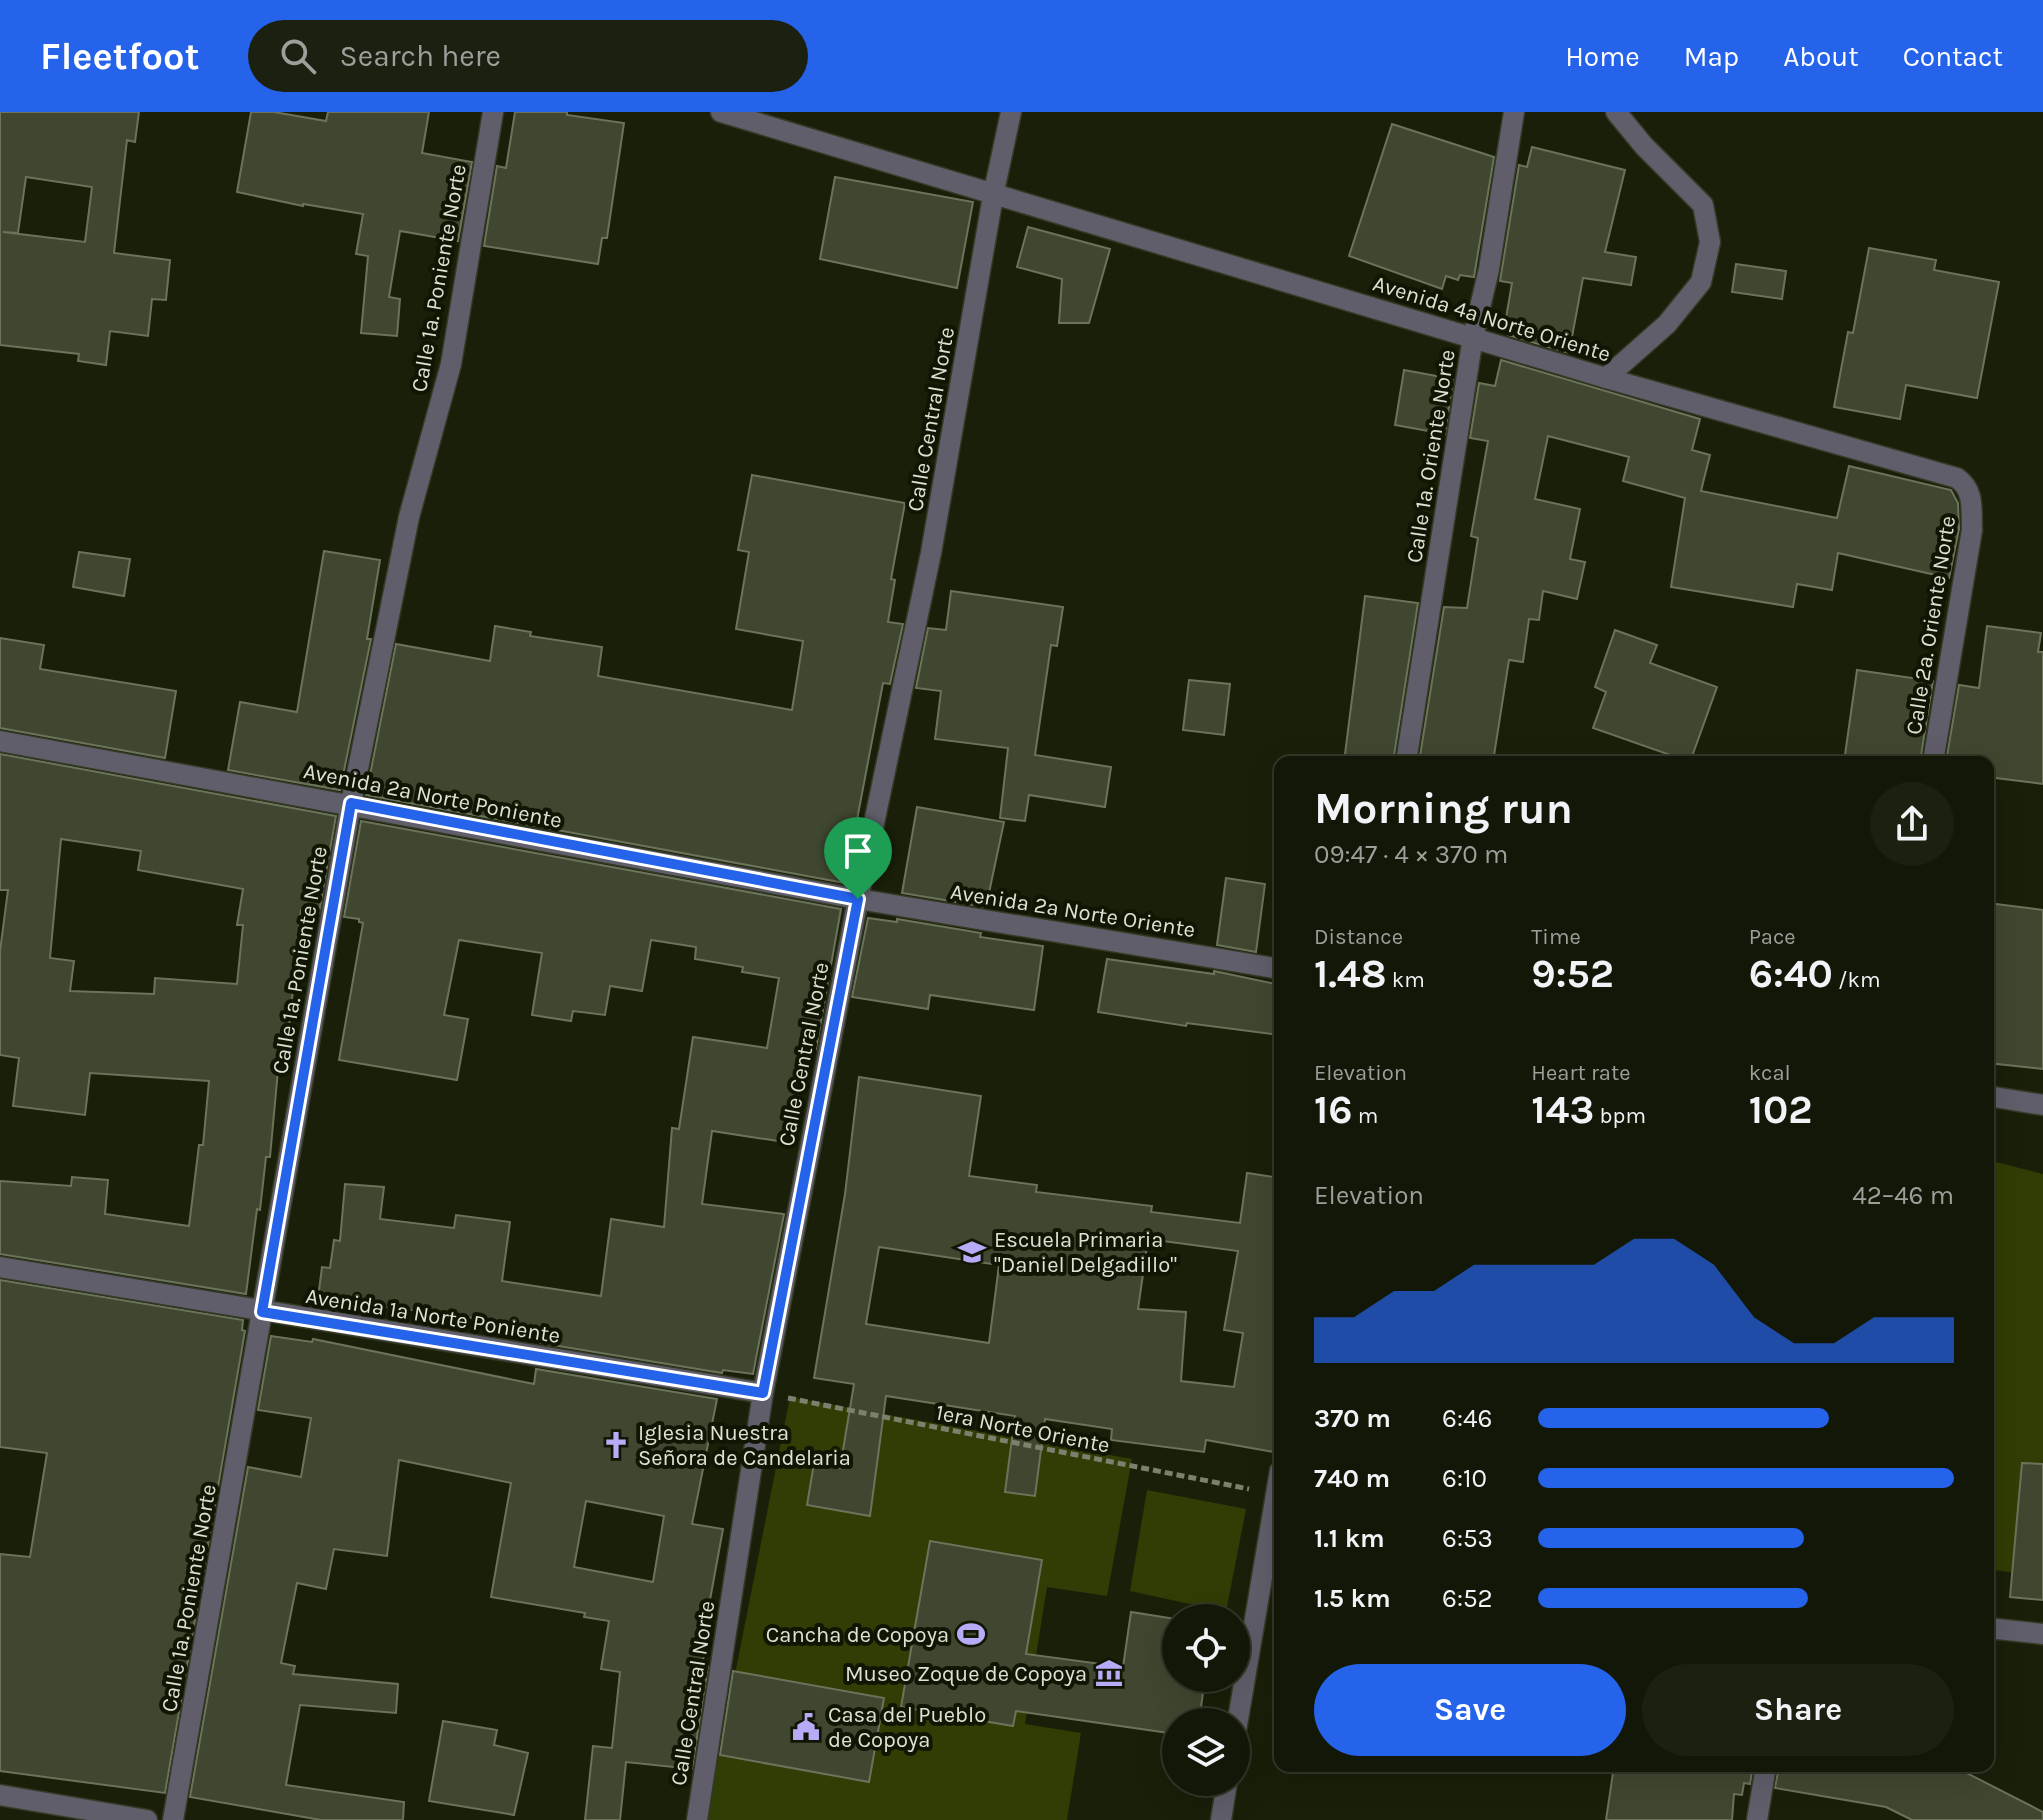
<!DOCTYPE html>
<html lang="en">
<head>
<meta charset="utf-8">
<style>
  body { margin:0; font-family:Karla,sans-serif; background:#1c2011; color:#f1f3f6; height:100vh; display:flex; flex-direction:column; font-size:30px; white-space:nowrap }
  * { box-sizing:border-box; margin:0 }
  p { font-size:26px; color:#9d9f9b }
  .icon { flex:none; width:44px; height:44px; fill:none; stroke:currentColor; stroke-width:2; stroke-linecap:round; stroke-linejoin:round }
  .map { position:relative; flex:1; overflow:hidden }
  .details { position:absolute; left:1274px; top:644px; width:720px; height:1016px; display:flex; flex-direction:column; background:#131707; border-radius:16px; box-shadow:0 8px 32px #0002,0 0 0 2px #323628 }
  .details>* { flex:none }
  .fabs { position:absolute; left:1162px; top:1492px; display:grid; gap:16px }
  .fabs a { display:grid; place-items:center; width:88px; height:88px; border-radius:50%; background:#131707; box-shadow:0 8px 32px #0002,0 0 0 2px #323628; font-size:40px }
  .pin { position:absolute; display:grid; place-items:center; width:68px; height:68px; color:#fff; margin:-82px -34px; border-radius:50% 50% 50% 0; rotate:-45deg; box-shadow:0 0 8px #0007 }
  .pin .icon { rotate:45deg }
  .round { display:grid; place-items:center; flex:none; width:84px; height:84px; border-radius:42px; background:#1c2011 }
  .overview { display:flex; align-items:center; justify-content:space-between; height:136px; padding:0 40px }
  h1 { font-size:44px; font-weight:700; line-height:60px }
  .stats { display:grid; grid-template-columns:repeat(3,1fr); gap:12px; height:136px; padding:8px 40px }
  .stats div { display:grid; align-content:center }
  .stats b { font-size:40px; font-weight:700 }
  .stats small { font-size:22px; font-weight:400 }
  .stats p { font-size:22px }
  .chart { height:224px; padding:16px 40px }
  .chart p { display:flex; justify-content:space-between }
  .chart svg { width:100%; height:144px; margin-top:8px; fill:#2563eb; opacity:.7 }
  .button { display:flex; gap:16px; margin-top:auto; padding:16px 40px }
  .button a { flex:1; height:92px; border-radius:48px; background:#2563eb; color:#fff; font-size:32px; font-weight:700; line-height:92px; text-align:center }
  .button a+a { background:#1c2011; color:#f1f3f6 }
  ul { padding:0 40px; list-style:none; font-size:26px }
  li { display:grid; grid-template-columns:128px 96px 1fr; align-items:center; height:60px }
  li i { height:20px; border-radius:10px; background:#2563eb }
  header { display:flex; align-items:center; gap:48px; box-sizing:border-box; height:112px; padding:0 40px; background:#2563eb; color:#fff }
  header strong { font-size:38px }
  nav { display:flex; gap:44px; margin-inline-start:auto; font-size:28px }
  .search { width:560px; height:72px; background:#1c2011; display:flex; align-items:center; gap:20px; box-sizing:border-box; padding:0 28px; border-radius:44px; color:#9d9f9b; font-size:30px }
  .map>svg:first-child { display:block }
  .green { fill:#303d04 }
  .building { fill:#404730; stroke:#6b735a; stroke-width:2; fill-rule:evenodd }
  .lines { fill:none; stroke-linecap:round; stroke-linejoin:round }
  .lane-casing { stroke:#343a25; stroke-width:23 }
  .street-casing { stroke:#343a25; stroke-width:23 }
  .path { stroke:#7b816f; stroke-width:5; stroke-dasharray:8 4; stroke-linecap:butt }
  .lane { stroke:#605e6a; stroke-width:20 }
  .street { stroke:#605e6a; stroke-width:20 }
  .route-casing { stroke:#fff; stroke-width:16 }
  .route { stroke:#2563eb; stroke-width:10 }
  .labels { text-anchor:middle; stroke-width:8; stroke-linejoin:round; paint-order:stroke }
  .street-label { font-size:22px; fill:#dde2d4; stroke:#101603 }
  .poi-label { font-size:22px; fill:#dde2d4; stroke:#101603; text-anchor:start }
</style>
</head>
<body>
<header>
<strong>Fleetfoot</strong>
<div class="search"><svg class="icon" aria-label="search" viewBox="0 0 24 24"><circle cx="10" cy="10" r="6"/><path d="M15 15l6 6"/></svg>Search here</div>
<nav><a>Home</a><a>Map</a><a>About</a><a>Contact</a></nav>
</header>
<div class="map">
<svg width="2043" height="1708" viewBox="0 0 2043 1708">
  <rect width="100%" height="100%" fill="#191f09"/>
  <!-- green -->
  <path class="green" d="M1988,1048L2043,1062V1465L1988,1457Z
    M790,1285L1132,1347L1107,1484L1047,1475L1025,1612L1081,1621L1067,1708H706Z
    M1147,1378L1246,1397L1226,1500L1130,1479Z"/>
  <!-- building -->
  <path class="building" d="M0,0H139L135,30L127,28L114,141L170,148L166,188L152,187L148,224L110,219L106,253L78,249L79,242L0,233ZM26,65L92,75L85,130L3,120L18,121Z
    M251,0H274L326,9L328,0H429L422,41L472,50L458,129L400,119L389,185L400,187L397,224L361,221L368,144L356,142L363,102L303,92V94L237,80Z
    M515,0H567V3L624,11L607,126H602L598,152L484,134L497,54L506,56Z
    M1392,12L1494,45L1474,165L1460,163L1458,168L1446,164L1442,177L1349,144Z
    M1532,35L1625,58L1605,140L1636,145L1631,173L1583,166L1569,241L1508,223L1512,208L1506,206L1512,171L1500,169L1519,53L1527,55Z
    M835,65L973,90L957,176L820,147Z
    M1028,115L1110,137L1089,211H1059L1062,167L1017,155Z
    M1869,136L1936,148L1934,158L1999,170L1977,286L1906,273L1900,307L1834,295L1848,220L1853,221Z
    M1736,152L1786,159L1782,187L1732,180Z
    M1501,248L1700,307L1692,338L1710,343L1701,379L1837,406L1849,354L1951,378L1958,391L1959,417L1949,466L1838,441L1832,478L1797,472L1793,495L1671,475L1685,386L1623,369L1629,345L1548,324L1535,387L1580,397L1570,447L1585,450L1577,487L1543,479L1539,508L1529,507L1523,550L1509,548L1493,650H1419L1444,495L1467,496L1478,426L1471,424L1488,329L1470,326L1479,271L1495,274Z
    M1404,258L1453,267L1445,322L1395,313Z
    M752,363L905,391L891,467L895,468L888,510L903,512L890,572L883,571L845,771L366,683L396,532L490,549L495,514L531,520L530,524L602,535L598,564L792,598L803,529L736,517L749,440L738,438Z
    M324,439L380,448L367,527H371L340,678L228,658L240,590L297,600Z
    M79,440L130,447L124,484L73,475Z
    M951,479L1063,495L1057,534L1051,533L1035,643L1111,655L1105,695L1029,683L1025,709L1000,706L1008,636L935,627L941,579L916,576L928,516L946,518Z
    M1365,484L1418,491L1393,650H1344Z
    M1987,514L2041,521L2038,540H2043V672L1988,665V650H1946L1959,573L1979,576Z
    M1615,518L1657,533L1650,551L1717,575L1690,650L1593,616L1606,580L1595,575Z
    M0,526L44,533L40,557L176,579L165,646L0,616Z
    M1857,558L1933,569L1920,650H1844Z
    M1189,568L1230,572L1224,623L1183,618Z
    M0,642L336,704L319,801L301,798L289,916L282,915L270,1045H266L260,1098L257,1097L246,1182L0,1142V1069L71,1074L72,1065L108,1068L105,1102L189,1114L199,1033H203L209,969L90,961L85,1003L13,994L19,946L0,943V839L8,778H0ZM61,727L141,739L138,758L243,777L237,813H243L237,872L155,866L154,882L70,879L74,849L50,846Z
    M917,695L1004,710L986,795L902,781Z
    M361,709L841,797L816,937L806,935L791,1031L712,1019L702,1092L784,1102L753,1262L723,1258L722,1261L540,1231L543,1215L318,1186L322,1155L330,1156L334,1128L340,1129L345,1072L384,1075L380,1107L454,1116L456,1103L510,1110L502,1169L601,1184L611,1107L664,1115L672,1016L679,1017L693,925L767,936L779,866L742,860L743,855L695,847L696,835L651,828L642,879L610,874L605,903L573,899L571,909L532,903L542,841L459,828L444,903L468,907L457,968L339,948L363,811L359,810V807L344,805Z
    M1226,766L1265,772L1256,840L1217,833Z
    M1988,791L2043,798V957L1988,951Z
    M868,806L897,810V807L981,821L980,825L1043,834L1034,898L930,883L928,897L852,885Z
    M1107,847L1214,862V859L1280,873V923L1187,911L1186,914L1098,900Z
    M859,965L981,984L969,1064L1037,1073L1036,1080L1152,1094L1151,1100L1240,1111L1247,1061L1280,1066V1302L1274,1340L1206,1328L1204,1340L1111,1328L1112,1317L1045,1307L1035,1384L1005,1380L1015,1304L886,1284L870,1404L807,1393L814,1351L840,1356L854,1272L814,1266L845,1082ZM1148,1127L1238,1139L1224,1218L1243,1221L1234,1275L1181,1269L1186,1200L1138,1197ZM879,1135L999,1153L989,1231L866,1212Z
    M0,1168L243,1208L242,1218L245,1219L165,1681L0,1659V1442L30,1445L47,1341L0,1335Z
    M271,1224L312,1230L313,1227L534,1272L536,1257L717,1287L692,1412L723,1417L703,1526L707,1527L702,1553L708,1554L692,1657L626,1650L620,1708H585L593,1634L612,1636L620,1560L601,1557L609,1509L584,1505L585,1501L491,1485L511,1371L399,1348L387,1444L334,1437L326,1477L297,1471L281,1551L295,1554L293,1562L398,1572L396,1601L300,1593L286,1673L404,1690L403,1708H321L190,1685L248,1355L301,1365L311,1306L258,1298ZM586,1389L664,1404L653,1470L574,1455Z
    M2022,1351L2043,1352V1488L2010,1485Z
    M930,1429L1042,1448L1026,1542L1123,1555L1131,1500L1176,1507V1566H1205L1199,1610H1176V1622L1016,1599L1013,1614L901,1595Z
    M733,1559L884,1586L869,1670L720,1643Z
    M443,1609L497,1618L494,1633L528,1641L514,1703L429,1689Z
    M1614,1654H1753L1750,1672L1744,1671L1742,1683L1734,1682L1732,1708H1606Z
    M1779,1654H1953L2043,1700V1708H1912L1886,1695L1775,1676Z"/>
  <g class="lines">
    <!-- lane casing -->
    <g class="lane-casing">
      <path id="lane" d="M1473,225L1489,157L1514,0
        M1606,266L1667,212L1701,170L1710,130L1703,93L1644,34L1616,0"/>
    </g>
    <!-- street casing -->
    <g class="street-casing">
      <path id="street" d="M721,0L1606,266L1957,366C1975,379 1971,397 1972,418L1933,650
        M0,629L858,787L1280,857
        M1406,650L1473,225
        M1988,984L2043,993
        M0,1155L763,1281
        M1988,1516L2043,1522
        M1236,1619L1280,1359
        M0,1683L147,1708
        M173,1708L351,691L409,405L451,252L493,0
        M697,1708L763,1281L858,787L931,441L993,84L1011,0
        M1221,1708L1227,1670
        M1757,1708L1766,1654"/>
    </g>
    <!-- path -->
    <path class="path" d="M788,1286L1249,1377"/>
    <!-- lane -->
    <use href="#lane" class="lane"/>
    <!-- street -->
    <use href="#street" class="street"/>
  </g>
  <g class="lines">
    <!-- route casing -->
    <g class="route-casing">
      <path id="route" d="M351,691L858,787L763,1281L262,1200Z"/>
    </g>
    <!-- route -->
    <use href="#route" class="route"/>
  </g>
  <!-- icons -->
  <defs>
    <g id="school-bare" transform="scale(2.16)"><path d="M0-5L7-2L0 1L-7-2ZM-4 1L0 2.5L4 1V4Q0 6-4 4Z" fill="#b7abf8" stroke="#101603" stroke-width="2.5" paint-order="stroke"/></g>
    <g id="church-bare" transform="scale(2.16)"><path d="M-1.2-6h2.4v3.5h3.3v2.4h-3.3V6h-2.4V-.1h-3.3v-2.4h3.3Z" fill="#b7abf8" stroke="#101603" stroke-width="2.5" paint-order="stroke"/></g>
    <g id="stadium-bare" transform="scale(2.16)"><path d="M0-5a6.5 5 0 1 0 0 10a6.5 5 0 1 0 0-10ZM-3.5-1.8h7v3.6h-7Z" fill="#b7abf8" stroke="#101603" stroke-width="2.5" paint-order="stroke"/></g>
    <g id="museum-bare" transform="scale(2.16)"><path d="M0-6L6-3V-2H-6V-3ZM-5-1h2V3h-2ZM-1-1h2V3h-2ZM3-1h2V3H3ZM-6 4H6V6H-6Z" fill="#b7abf8" stroke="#101603" stroke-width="2.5" paint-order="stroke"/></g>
    <g id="civic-bare" transform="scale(2.16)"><path d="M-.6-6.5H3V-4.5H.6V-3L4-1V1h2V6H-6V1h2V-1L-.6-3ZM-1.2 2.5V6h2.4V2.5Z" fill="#b7abf8" stroke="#101603" stroke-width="2.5" paint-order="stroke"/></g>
  </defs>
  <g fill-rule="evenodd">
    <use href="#school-bare" x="972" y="1140"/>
    <use href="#church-bare" x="616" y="1333"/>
    <use href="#stadium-bare" x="971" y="1522"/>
    <use href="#museum-bare" x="1109" y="1561"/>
    <use href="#civic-bare" x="806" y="1615"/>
  </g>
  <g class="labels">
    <!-- street labels -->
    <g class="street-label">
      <text transform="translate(438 166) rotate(-80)" y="8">Calle 1a. Poniente Norte</text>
      <text transform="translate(1492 206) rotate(17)" y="8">Avenida 4a Norte Oriente</text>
      <text transform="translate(930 307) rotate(-80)" y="8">Calle Central Norte</text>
      <text transform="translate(1430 344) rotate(-81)" y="8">Calle 1a. Oriente Norte</text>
      <text transform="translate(1930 513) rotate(-81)" y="8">Calle 2a. Oriente Norte</text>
      <text transform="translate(433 683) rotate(11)" y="8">Avenida 2a Norte Poniente</text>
      <text transform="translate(1073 798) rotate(9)" y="8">Avenida 2a Norte Oriente</text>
      <text transform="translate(299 848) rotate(-80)" y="8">Calle 1a. Poniente Norte</text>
      <text transform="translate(803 942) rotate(-79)" y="8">Calle Central Norte</text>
      <text transform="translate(433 1203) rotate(9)" y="8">Avenida 1a Norte Poniente</text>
      <text transform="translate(1023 1316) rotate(11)" y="8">1era Norte Oriente</text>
      <text transform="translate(188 1486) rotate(-80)" y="8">Calle 1a. Poniente Norte</text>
      <text transform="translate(692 1581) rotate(-81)" y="8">Calle Central Norte</text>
    </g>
    <!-- poi labels -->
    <g class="poi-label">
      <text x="994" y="1135">Escuela Primaria<tspan x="994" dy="25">"Daniel Delgadillo"</tspan></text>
      <text x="638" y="1328">Iglesia Nuestra<tspan x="638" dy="25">Señora de Candelaria</tspan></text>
      <text x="949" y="1530" text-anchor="end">Cancha de Copoya</text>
      <text x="1087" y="1569" text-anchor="end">Museo Zoque de Copoya</text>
      <text x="828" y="1610">Casa del Pueblo<tspan x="828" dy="25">de Copoya</tspan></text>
    </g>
  </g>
</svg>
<div class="fabs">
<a><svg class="icon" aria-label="locate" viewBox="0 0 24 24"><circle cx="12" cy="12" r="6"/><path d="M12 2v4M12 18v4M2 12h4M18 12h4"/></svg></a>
<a><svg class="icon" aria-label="layers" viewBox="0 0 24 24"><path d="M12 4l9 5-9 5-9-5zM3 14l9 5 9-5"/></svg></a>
</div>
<div class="pin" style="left:858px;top:787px;background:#1e9e55"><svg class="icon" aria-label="arrive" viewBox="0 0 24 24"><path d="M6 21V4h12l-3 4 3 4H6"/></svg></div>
<section class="details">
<div class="overview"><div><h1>Morning run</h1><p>09:47 · 4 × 370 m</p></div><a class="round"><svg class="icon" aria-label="share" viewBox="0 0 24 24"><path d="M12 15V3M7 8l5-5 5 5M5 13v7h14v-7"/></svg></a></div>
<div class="stats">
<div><p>Distance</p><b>1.48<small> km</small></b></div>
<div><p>Time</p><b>9:52</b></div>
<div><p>Pace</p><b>6:40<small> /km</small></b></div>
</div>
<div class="stats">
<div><p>Elevation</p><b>16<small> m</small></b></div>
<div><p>Heart rate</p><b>143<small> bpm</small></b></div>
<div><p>kcal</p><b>102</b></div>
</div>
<div class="chart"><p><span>Elevation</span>42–46 m</p>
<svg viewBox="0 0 160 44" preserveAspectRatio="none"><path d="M0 44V30L10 30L20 22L30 22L40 14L50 14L60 14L70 14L80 6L90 6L100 14L110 30L120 38L130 38L140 30L150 30L160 30V44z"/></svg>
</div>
<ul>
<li><b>370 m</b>6:46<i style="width:70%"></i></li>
<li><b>740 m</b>6:10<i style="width:100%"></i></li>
<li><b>1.1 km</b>6:53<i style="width:64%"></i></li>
<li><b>1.5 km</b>6:52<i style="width:65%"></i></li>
</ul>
<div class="button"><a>Save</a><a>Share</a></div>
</section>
</div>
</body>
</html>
